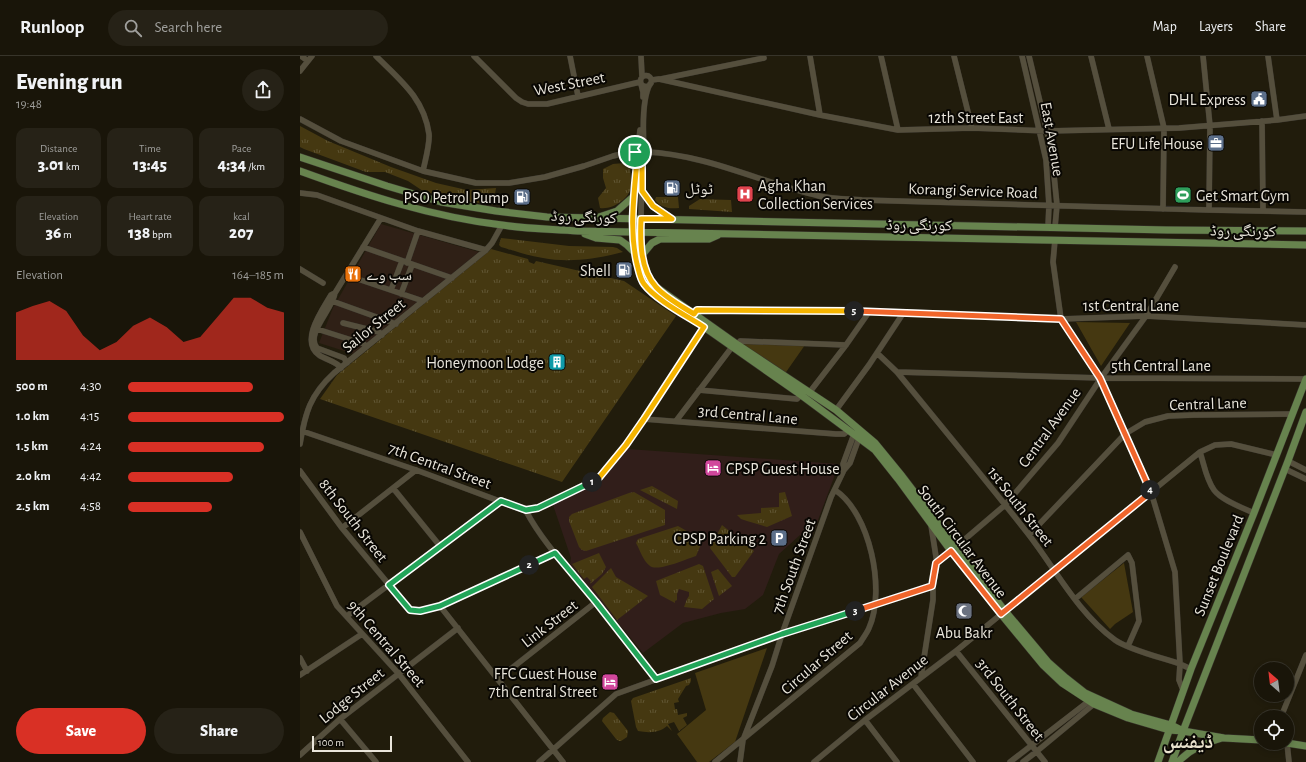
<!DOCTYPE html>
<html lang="en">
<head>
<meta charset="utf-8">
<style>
  body { margin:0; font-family:"Alegreya Sans","Noto Naskh Arabic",sans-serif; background:#262217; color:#f1f3f6; height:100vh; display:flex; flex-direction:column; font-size:15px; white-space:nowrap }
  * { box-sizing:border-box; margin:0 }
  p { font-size:13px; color:#9f9f9c }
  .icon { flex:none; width:22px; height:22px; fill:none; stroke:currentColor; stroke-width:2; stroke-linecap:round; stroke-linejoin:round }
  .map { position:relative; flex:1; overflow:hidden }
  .sheet { display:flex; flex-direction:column; background:#191509; width:300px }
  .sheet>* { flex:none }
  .needle { width:26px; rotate:332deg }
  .tools { position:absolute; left:954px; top:606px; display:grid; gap:8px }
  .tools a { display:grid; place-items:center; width:40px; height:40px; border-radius:50%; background:#191509; box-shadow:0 2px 6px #0003,0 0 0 1px #37342a; font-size:20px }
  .scale { position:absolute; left:12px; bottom:10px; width:80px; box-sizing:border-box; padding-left:4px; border:2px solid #e9e5db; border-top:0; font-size:11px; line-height:14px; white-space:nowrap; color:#e9e5db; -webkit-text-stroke:3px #090703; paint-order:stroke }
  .pin { position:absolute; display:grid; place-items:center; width:34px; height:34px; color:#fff; margin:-17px; border:2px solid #fff; border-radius:50%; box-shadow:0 1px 4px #0007 }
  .km { position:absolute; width:20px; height:20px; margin:-10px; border-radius:50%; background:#222; color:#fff; font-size:11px; line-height:20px; text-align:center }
  .round { display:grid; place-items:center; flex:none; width:42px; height:42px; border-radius:21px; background:#262217 }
  .headline { display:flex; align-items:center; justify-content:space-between; height:68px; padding:0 16px }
  h1 { font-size:22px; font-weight:800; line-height:30px }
  .figures { display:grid; grid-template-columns:repeat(3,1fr); gap:6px; height:68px; padding:4px 16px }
  .figures div { display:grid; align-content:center; border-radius:10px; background:#262217; text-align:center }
  .figures b { font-size:17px; font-weight:800 }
  .figures small { font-size:11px; font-weight:400 }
  .figures p { font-size:11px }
  .chart { height:112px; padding:8px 16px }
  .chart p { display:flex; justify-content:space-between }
  .chart svg { width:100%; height:72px; margin-top:4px; fill:#d93025; opacity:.7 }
  .action { display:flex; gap:8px; margin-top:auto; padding:8px 16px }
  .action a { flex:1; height:46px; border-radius:24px; background:#d93025; color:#fff; font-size:16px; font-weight:800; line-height:46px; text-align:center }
  .action a+a { background:#262217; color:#f1f3f6 }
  ul { padding:0 16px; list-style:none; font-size:13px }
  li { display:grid; grid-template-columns:64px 48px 1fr; align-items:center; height:30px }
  li i { height:10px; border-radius:5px; background:#d93025 }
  header { display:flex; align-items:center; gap:24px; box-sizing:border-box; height:56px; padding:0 20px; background:#191509; border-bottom:1px solid #37342a }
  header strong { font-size:19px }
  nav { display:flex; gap:22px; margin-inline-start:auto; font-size:14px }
  .search { width:280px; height:36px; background:#262217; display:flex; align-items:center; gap:10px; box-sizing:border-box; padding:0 14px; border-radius:22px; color:#9f9f9c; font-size:15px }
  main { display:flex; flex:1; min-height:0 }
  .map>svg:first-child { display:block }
  .commercial { fill:#2f2016 }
  .education { fill:#311e1a }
  .grass { fill:url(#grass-tufts) }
  .green { fill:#453811 }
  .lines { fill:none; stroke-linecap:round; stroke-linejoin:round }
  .minor-casing { stroke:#37332c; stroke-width:6 }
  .major-casing { stroke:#37332c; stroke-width:8 }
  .minor { stroke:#554f3d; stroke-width:5.5 }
  .major { stroke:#67834e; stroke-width:7 }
  .split-1-casing { stroke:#fff; stroke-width:8 }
  .split-2-casing { stroke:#fff; stroke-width:8 }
  .split-3-casing { stroke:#fff; stroke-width:8 }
  .split-4-casing { stroke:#fff; stroke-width:8 }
  .split-5-casing { stroke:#fff; stroke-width:8 }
  .split-6-casing { stroke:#fff; stroke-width:8 }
  .split-1 { stroke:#f5b400; stroke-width:5 }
  .split-2 { stroke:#22a559; stroke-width:5 }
  .split-3 { stroke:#22a559; stroke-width:5 }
  .split-4 { stroke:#f0652b; stroke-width:5 }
  .split-5 { stroke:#f0652b; stroke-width:5 }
  .split-6 { stroke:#f5b400; stroke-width:5 }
  .labels { text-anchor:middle; stroke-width:4; stroke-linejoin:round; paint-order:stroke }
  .street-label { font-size:16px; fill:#e9e5db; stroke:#090703 }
  .poi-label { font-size:16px; fill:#e9e5db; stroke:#090703; text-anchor:end }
  .district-label { font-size:20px; font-weight:bold; fill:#e9e2cd; stroke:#090703 }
</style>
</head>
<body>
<header>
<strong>Runloop</strong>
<div class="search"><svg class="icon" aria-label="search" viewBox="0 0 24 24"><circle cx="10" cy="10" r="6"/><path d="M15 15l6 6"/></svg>Search here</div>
<nav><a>Map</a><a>Layers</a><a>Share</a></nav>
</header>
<main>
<section class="sheet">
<div class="headline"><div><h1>Evening run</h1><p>19:48</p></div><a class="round"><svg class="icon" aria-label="share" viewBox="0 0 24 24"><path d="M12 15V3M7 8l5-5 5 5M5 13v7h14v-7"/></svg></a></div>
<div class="figures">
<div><p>Distance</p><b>3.01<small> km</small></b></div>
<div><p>Time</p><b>13:45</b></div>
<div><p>Pace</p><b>4:34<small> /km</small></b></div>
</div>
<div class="figures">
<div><p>Elevation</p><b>36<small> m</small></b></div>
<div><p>Heart rate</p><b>138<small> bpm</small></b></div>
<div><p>kcal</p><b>207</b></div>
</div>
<div class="chart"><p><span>Elevation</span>164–185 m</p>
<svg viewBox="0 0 160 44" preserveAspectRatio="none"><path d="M0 44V15L10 11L20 8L30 14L40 29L50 38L60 33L70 23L80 18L90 24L100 33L110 30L120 18L130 6L140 6L150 12L160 15V44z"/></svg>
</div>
<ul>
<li><b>500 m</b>4:30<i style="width:80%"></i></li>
<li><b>1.0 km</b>4:15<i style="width:100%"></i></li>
<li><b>1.5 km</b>4:24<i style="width:87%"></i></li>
<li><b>2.0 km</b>4:42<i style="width:67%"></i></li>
<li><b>2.5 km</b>4:58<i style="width:54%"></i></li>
</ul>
<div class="action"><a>Save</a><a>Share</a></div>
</section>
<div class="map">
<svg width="1006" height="706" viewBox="0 0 1006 706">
  <defs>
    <pattern id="grass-tufts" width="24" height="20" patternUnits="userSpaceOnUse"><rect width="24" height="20" fill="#453811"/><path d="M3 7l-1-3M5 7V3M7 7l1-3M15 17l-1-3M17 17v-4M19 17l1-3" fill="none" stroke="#605533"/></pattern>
  </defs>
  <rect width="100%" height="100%" fill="#211c0c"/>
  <!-- commercial -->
  <path class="commercial" d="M81,168L179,196L54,298L19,287L33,252Z"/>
  <!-- education -->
  <path class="education" d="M328,393L539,408L511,483L500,479L479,498L463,539L445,553L421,557L383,567L343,597L270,508L271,502L253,449L301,426Z"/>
  <!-- grass -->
  <path class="grass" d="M0,70L28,85L91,111L136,127L167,134L196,132L193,149L152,143L123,135L108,125L85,116H66L4,93L0,91Z
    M324,107L330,111C330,118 332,124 331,130C330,143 312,154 300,152L298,142L306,132L303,122V113L313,108Z
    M356,141H378L379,152C370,153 361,152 355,144Z
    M400,143L431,144L432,156L389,153V150Z
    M201,182L269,190L313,191L317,192L323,196C298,203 268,207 243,202C229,200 215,195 201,191L199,189Z
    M191,193L228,203L229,206L234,208L236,205L324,225L376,260L262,426L20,343L37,319Z
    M352,430L378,445L377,453L340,434Z
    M334,436L365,454V469L286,495L282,494L279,491L269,465V461L272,458L329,437Z
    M485,436L492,460L467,471L447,465L441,463L437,459L461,457V452L479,451V437Z
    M422,469L454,495L435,521H432L410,492Z
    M378,470L399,482L402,486L396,500C386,503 358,516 350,510C343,505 340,494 336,487L338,483Z
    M299,497L306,511L302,518L290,528L291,525L287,521L284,523L272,508Z
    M399,508L403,510L414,543L402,553L384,551L387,543L389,540V536L379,533L377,538V544L375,545V547L360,539L356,525Z
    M311,512L316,521L348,540L317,564L292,531Z
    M418,513L432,530L419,540L411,516Z
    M391,622V625L389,629L386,630L378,643L379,646L374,647L375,653H377L378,659L387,657V660L383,662L387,669L379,675L374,666L368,668L372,675L367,670C359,677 349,677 338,675L336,671L331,645L333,642Z
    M310,656L314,657L328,675L327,681L321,685H319L316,683L302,665L303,662Z"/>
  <!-- green -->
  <path class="green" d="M776,266L830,267L801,310Z
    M441,286L505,289L484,319L439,289Z
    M824,507L833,556L815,568L810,573L781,541Z
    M467,592L435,686L409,706H397L377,678L406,654L395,617Z"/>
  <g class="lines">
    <!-- minor casing -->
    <g class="minor-casing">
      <path id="minor" d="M1,0L8,5
        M76,0C100,24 124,42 129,78C130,88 125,105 123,115
        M174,0L216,42L222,46L228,48H247L340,26
        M270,0L278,40
        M341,0L342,20
        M510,0L520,59
        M581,0L598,74
        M654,0L672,72
        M722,0L746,104L749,149L748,171
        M729,0L747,75L753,109L757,149L755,171
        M791,0L809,73
        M847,0L864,72L863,153
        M903,0L910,70L909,154
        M968,0L977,64
        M0,15L12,0
        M340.5 25a5.5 5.5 0 1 1 11 0a5.5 5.5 0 1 1-11 0Z
        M361,23L464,2
        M352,24L359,23L520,59L598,74L672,72L747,75L879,72L977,64L1006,60
        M341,28L343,36V41
        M0,63L41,85L123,115L176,127H209L245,121L284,110L313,100L335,95
        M962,65L963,154
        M338,91L340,74
        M344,92C343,75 342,43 350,28
        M345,96C406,98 462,127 519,140C533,143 548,143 562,144L909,154L1006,156
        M0,137L17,139L118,175L186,194
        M333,163L337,105L335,95L338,91H341L344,92L345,96L344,100L340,102L336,100
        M341,163L342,105L344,100
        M755,184L753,206L761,263L801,322L851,436L875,516L880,608L891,613
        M63,191L152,222
        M107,207L118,175
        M0,213L23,227
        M46,219L123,245
        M91,234L102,205
        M35,237L31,239C21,256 0,285 19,299C26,304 36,305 41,312
        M101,238L112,209
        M32,245L96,268
        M394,258L397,254L604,256L761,263L846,260L1006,269
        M43,267L79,276L82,279
        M17,273L64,288L66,291
        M438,289L440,285L546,289
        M577,297L597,316C641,370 686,424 729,479C756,514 778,557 815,584C829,594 863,602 880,608L879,624L883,634
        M47,307L44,302L17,292C5,278 33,253 35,237L81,162
        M597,316L801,322L1006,323
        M399,334L497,343L501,339
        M509,337L546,289L569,256
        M536,354L569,309L604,256
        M344,363L536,378H544L549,374
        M376,365L432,291
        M2,375L116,414L226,455C244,489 272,516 296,546C316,571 336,597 356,623
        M0,388C5,357 10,339 34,317L186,194L192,187L202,169
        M900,396C904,408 906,423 914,434C921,444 943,452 954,457
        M988,405L1006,414
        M985,413L1006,423
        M544,414L543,408L554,378
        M0,415L42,472L110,554L120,555L140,550L263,706
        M93,432L140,490
        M226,455L238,452L298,423L326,389L406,269
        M42,472L116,414
        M0,476L37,550L98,617L168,706
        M729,479L825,378L845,366L868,360L894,359L992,358
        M637,507L705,449L758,387L801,322L846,260L875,211
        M775,543L828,499L832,507L839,565L828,590
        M140,550L255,497
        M47,560L201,445
        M656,595L745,706
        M0,602L7,615
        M0,619L62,578
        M621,621L633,544V530L637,507L631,469
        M198,623L296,546
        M613,628L673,706
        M981,661L1006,599
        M40,663L76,706
        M565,664L597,706
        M987,687L989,706
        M0,699L40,663L158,572
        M239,706L316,638L482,578L633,530
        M415,706L560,587C563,582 567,577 569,572C586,534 570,457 535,434
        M440,706L443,684L472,610L482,578L531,441L544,414L550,407L559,382
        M514,706L565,664L656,595L900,396L915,389L931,388L977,399
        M710,706L789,645
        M723,706L736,696L794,648"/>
    </g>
    <!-- major casing -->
    <g class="major-casing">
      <path id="major" d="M0,101L87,130L141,146L196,155L247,161L867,174L1006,175
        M0,115C66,139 132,161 202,169C227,173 253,173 278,175L1006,189
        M342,135L353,150L372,163
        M299,161L317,155L334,140
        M333,163L332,176L335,197L339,216L345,229L358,241L404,271L501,339L575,394L598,423L651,495L701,558L743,609L762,627L794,648L828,662L869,674L883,675L924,682L961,684
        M341,163C339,186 340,212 355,230L438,289L536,354L575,387L602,420L705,555L748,606L766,622L785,637L831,658L871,669L879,673
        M285,178L296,182L320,184L327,189L335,197
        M342,199L352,187L360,183H409L418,179
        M987,687L1006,690
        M858,706L891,613L954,457L1006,323
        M872,706L883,675L988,405L1006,356
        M878,706C890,693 905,687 922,682"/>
    </g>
    <!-- minor -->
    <use href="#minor" class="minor"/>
    <!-- major -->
    <use href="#major" class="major"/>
  </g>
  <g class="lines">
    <!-- split-1 casing -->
    <g class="split-1-casing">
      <path id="split-1" d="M292,426L298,423L326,389L344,363L404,271C387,260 356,244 344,228C340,223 339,215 337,208C329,173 334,141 337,105L335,96"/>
    </g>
    <!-- split-2 casing -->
    <g class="split-2-casing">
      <path id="split-2" d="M229,509L140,550L120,555L110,554L89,529L201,445L226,454L238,452L292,426"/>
    </g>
    <!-- split-3 casing -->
    <g class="split-3-casing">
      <path id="split-3" d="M229,509L255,497L296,546L356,623L482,578L555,555"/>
    </g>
    <!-- split-4 casing -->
    <g class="split-4-casing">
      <path id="split-4" d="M555,555L632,530L636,507L651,495L701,558L851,436L850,434"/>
    </g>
    <!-- split-5 casing -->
    <g class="split-5-casing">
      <path id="split-5" d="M554,255L761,263L800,322L850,434"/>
    </g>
    <!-- split-6 casing -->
    <g class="split-6-casing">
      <path id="split-6" d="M335,96L337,92L341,91L345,94L342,105V135L353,150L372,163H341C340,185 340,214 356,231C366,242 381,250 394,258L397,254L554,255"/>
    </g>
    <!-- split-1 -->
    <use href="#split-1" class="split-1"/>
    <!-- split-2 -->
    <use href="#split-2" class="split-2"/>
    <!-- split-3 -->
    <use href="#split-3" class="split-3"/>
    <!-- split-4 -->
    <use href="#split-4" class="split-4"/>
    <!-- split-5 -->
    <use href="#split-5" class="split-5"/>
    <!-- split-6 -->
    <use href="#split-6" class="split-6"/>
  </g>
  <!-- icons -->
  <defs>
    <g id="civic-square" transform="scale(0.9)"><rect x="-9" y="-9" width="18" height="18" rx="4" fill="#5c6f8a" stroke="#090703"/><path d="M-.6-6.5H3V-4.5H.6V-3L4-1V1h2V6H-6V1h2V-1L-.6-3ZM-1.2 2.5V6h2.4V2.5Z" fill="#fff"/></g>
    <g id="office-square" transform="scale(0.9)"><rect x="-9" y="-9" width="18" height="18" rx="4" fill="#5c6f8a" stroke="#090703"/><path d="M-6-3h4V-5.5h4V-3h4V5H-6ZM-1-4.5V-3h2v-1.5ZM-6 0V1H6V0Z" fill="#fff"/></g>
    <g id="fuel-square" transform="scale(0.9)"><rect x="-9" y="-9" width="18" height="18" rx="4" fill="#5c6f8a" stroke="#090703"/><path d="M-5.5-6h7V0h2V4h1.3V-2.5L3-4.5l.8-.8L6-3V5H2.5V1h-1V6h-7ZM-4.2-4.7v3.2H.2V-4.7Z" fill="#fff"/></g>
    <g id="hospital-square" transform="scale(0.9)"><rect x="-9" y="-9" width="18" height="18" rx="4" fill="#e0444e" stroke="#090703"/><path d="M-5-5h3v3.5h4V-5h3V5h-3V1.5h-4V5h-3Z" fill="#fff"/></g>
    <g id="stadium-square" transform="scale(0.9)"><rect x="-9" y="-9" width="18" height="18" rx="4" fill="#2e9e5b" stroke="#090703"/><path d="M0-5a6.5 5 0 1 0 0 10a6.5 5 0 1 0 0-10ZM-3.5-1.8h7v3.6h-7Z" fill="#fff"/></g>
    <g id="restaurant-square" transform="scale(0.9)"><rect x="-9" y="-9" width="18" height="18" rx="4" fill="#e8710a" stroke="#090703"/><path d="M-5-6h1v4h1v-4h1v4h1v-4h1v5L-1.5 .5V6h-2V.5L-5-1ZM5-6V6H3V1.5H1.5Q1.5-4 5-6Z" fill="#fff"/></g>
    <g id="building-square" transform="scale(0.9)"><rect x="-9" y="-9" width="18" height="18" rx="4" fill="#0f9aa8" stroke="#090703"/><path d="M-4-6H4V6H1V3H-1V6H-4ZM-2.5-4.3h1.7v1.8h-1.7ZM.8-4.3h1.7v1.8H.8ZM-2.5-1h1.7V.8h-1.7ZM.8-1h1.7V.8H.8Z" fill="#fff"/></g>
    <g id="hotel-square" transform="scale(0.9)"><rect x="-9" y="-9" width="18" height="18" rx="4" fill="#d1479c" stroke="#090703"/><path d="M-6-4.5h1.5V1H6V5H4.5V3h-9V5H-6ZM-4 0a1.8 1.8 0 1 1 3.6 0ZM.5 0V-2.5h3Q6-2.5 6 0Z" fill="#fff"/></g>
    <g id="parking-square" transform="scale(0.9)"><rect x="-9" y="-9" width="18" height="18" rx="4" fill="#5c6f8a" stroke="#090703"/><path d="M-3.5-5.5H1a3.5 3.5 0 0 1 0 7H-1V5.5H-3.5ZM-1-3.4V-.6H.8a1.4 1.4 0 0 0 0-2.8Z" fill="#fff"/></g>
    <g id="mosque-square" transform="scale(0.9)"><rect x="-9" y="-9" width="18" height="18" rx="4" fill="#6b7280" stroke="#090703"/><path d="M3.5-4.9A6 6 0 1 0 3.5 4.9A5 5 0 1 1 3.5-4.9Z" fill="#fff"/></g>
  </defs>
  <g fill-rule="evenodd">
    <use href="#civic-square" x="959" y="43"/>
    <use href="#office-square" x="916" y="87"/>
    <use href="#fuel-square" x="372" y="132"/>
    <use href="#hospital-square" x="445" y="138"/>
    <use href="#stadium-square" x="883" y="139"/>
    <use href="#fuel-square" x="222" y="141"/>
    <use href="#fuel-square" x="324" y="214"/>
    <use href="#restaurant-square" x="53" y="218"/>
    <use href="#building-square" x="257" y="306"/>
    <use href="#hotel-square" x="413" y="412"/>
    <use href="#parking-square" x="479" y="482"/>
    <use href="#mosque-square" x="664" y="555"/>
    <use href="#hotel-square" x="310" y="626"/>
  </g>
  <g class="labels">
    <!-- street labels -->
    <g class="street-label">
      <text transform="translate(269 27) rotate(-11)" y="6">West Street</text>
      <text x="676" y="67">12th Street East</text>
      <text transform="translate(753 83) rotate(80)" y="6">East Avenue</text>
      <text transform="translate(673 134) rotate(2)" y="6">Korangi Service Road</text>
      <text transform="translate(284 160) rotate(2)" y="6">کورنگی روڈ</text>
      <text transform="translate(619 168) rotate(1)" y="6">کورنگی روڈ</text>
      <text transform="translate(943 174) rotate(1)" y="6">کورنگی روڈ</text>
      <text x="831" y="255">1st Central Lane</text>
      <text transform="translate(73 269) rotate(-39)" y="6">Sailor Street</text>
      <text x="861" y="315">5th Central Lane</text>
      <text transform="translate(908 347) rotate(-2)" y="6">Central Lane</text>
      <text transform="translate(448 358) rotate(5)" y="6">3rd Central Lane</text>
      <text transform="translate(749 371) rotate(-54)" y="6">Central Avenue</text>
      <text transform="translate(140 409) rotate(20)" y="6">7th Central Street</text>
      <text transform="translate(721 450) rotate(52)" y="6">1st South Street</text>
      <text transform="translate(54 464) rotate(52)" y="6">8th South Street</text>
      <text transform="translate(663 485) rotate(53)" y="6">South Circular Avenue</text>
      <text transform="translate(918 509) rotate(-68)" y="6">Sunset Boulevard</text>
      <text transform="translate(493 510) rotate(-70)" y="6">7th South Street</text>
      <text transform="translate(249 567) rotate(-38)" y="6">Link Street</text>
      <text transform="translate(87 587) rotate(49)" y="6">9th Central Street</text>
      <text transform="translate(516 606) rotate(-41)" y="6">Circular Street</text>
      <text transform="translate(587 631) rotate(-38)" y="6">Circular Avenue</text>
      <text transform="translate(51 639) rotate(-39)" y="6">Lodge Street</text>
      <text transform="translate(711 643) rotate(52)" y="6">3rd South Street</text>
    </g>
    <!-- poi labels -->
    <g class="poi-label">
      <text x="946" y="49">DHL Express</text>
      <text x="903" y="93">EFU Life House</text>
      <text x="458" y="135" text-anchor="start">Agha Khan<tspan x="458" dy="18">Collection Services</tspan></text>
      <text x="385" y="138" text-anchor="start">ٹوٹل</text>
      <text x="896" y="145" text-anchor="start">Get Smart Gym</text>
      <text x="209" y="147">PSO Petrol Pump</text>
      <text x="311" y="220">Shell</text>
      <text x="66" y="224" text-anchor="start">سب وے</text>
      <text x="244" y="312">Honeymoon Lodge</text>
      <text x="426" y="418" text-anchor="start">CPSP Guest House</text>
      <text x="466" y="488">CPSP Parking 2</text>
      <text x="664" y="582" text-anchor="middle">Abu Bakr</text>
      <text x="297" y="623">FFC Guest House<tspan x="297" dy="18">7th Central Street</tspan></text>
    </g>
    <!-- district labels -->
    <g class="district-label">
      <text x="888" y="692">ڈیفنس</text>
    </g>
  </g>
</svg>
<div class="tools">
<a><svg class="needle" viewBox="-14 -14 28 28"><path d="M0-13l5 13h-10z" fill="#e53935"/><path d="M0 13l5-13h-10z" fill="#9f9f9c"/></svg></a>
<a><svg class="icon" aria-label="locate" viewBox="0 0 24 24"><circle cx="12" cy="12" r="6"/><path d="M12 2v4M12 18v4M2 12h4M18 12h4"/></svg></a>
</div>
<div class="scale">100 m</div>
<div class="pin" style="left:335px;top:96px;background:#1e9e55"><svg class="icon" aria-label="arrive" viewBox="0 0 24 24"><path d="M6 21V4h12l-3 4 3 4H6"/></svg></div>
<b class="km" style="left:292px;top:426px">1</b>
<b class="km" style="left:229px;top:509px">2</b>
<b class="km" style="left:555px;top:555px">3</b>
<b class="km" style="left:850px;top:434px">4</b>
<b class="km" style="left:554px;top:255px">5</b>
</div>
</main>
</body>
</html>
